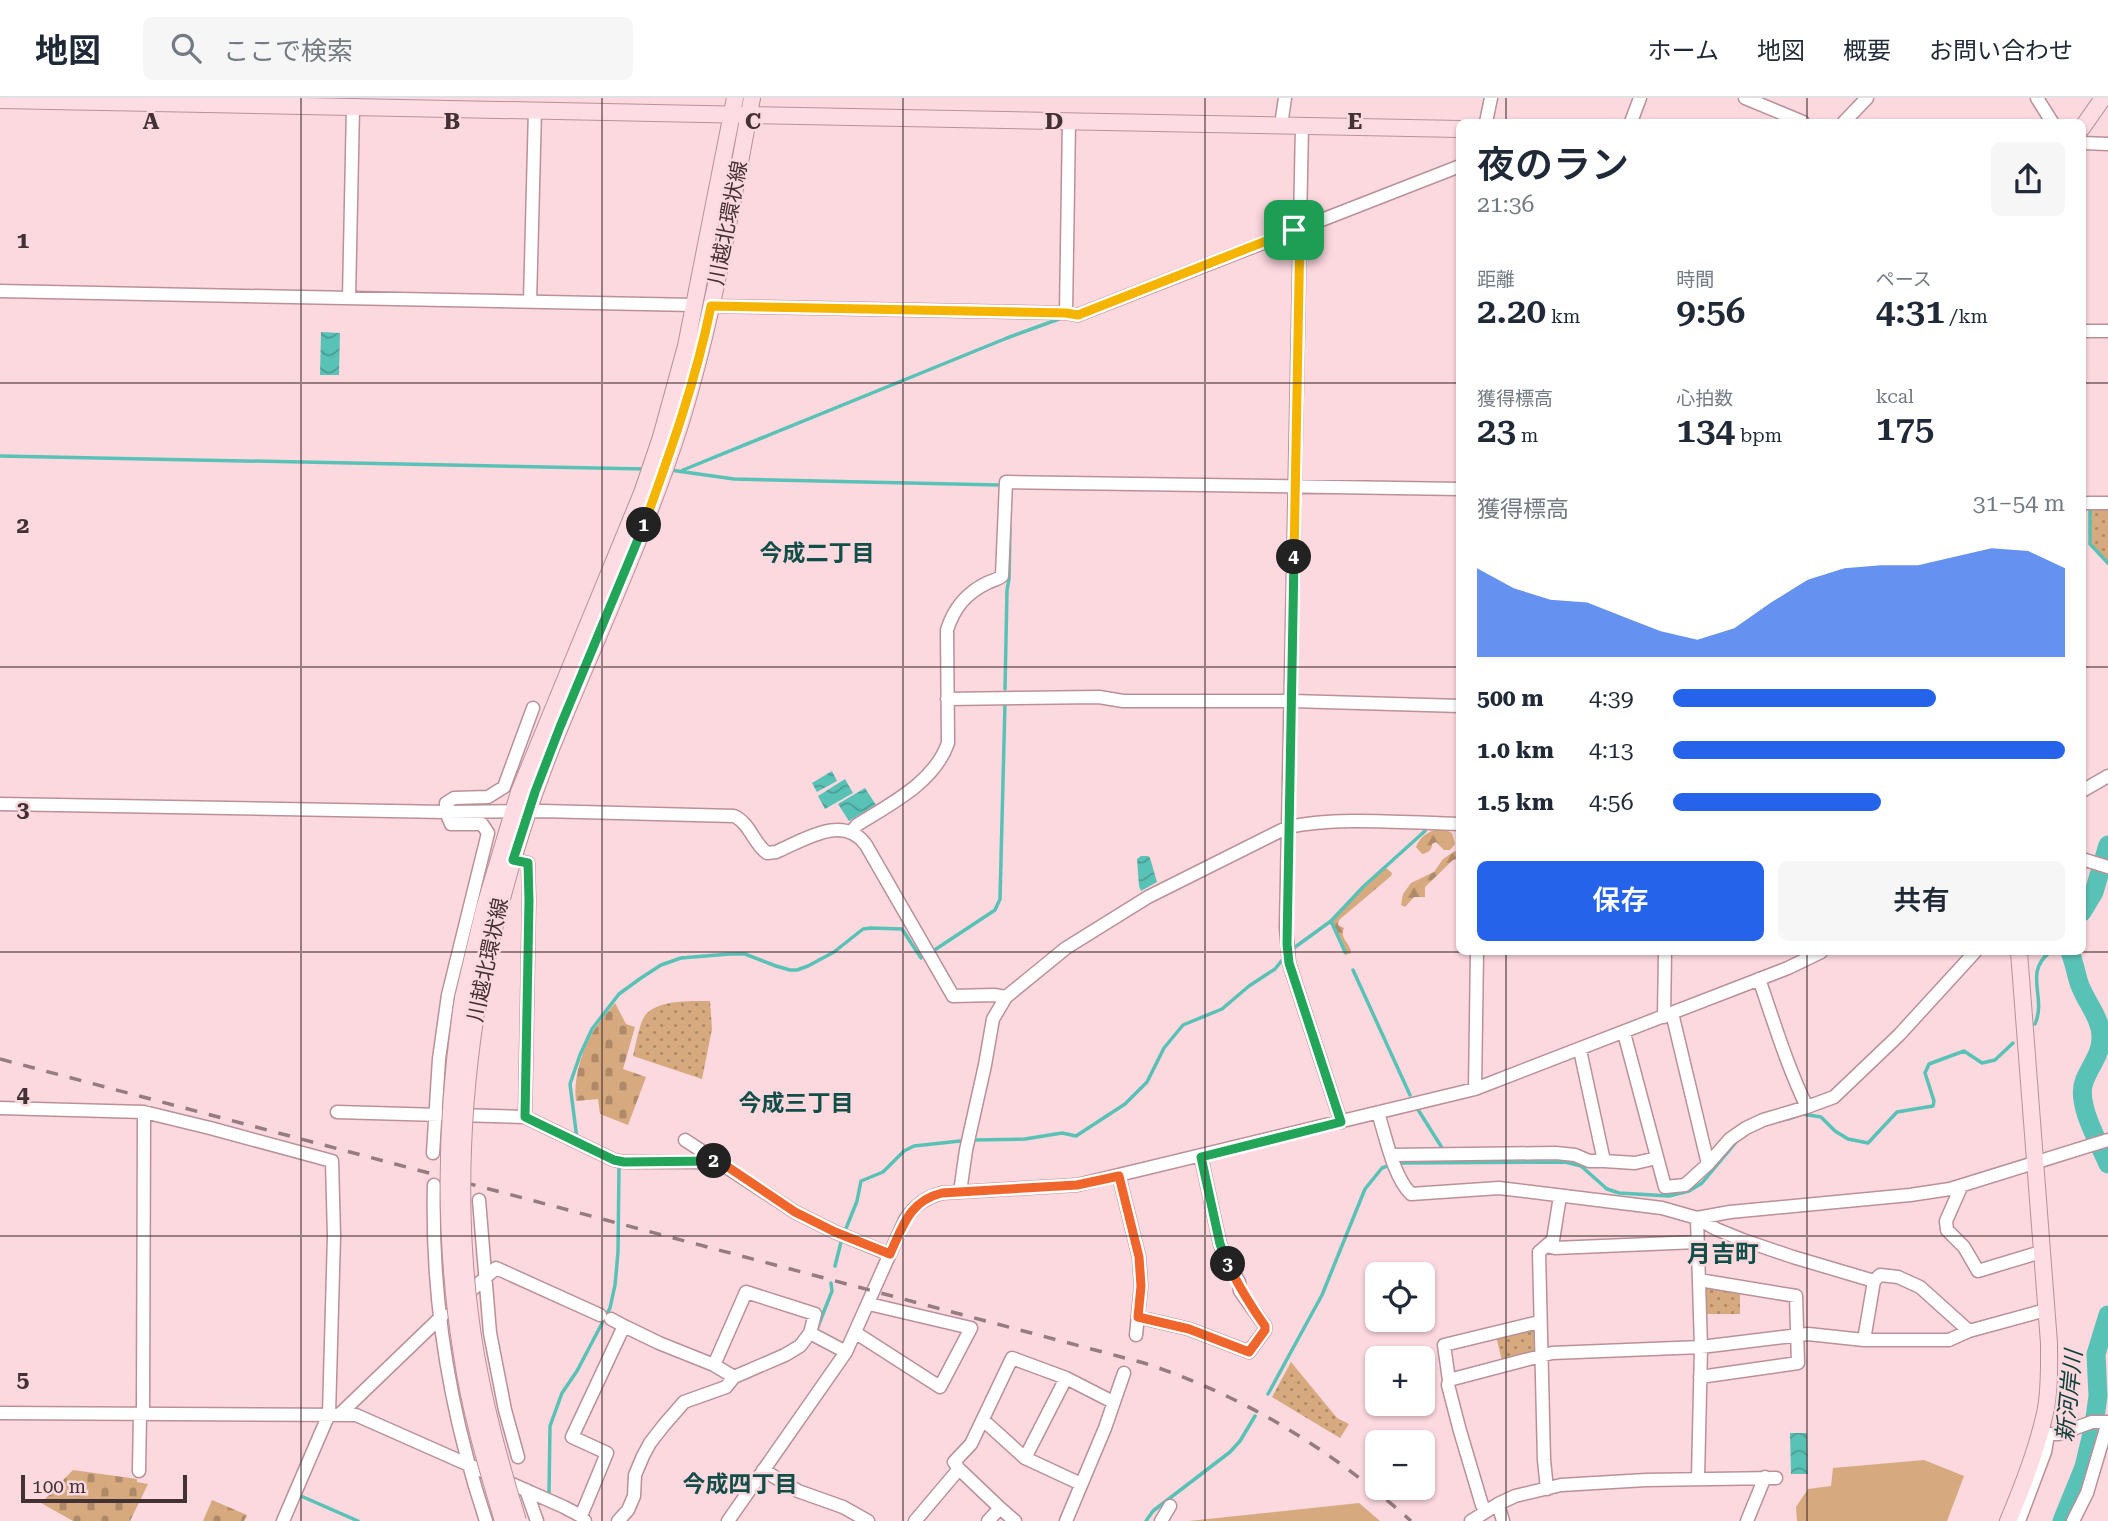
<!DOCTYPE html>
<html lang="ja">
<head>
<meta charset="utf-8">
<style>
  body { margin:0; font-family:"Roboto Serif","Noto Sans JP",serif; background:#f6f6f7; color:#1f2937; height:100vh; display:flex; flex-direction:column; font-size:26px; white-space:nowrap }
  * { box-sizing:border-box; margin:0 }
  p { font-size:23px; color:#747a83 }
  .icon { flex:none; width:38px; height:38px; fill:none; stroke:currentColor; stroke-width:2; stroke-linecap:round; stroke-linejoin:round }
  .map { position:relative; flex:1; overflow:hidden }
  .sheet { position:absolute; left:1456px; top:21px; width:630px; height:836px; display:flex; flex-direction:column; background:#fff; border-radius:10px; box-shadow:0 2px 5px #0004 }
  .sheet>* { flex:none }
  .fabs { position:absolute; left:1365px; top:1164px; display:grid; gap:14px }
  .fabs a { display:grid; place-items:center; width:70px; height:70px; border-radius:10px; background:#fff; box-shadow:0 2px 5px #0004; font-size:35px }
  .scale { position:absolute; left:21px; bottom:18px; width:166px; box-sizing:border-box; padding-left:7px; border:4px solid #433235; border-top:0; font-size:19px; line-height:24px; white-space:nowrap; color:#433235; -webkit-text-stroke:5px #fcd8df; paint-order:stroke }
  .pin { position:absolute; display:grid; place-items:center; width:60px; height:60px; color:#fff; margin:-30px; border-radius:14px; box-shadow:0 4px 10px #0006 }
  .km { position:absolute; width:35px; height:35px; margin:-18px; border-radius:50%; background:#222; color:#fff; font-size:19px; line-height:35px; text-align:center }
  .round { display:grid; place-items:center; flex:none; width:74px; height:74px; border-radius:10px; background:#f6f6f7 }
  .head { display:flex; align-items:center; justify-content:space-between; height:119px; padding:0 21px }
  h1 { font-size:38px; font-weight:600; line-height:52px }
  .metrics { display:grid; grid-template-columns:repeat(3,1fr); gap:10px; height:119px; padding:7px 21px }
  .metrics div { display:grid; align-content:center }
  .metrics b { font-size:35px; font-weight:600 }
  .metrics small { font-size:19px; font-weight:400 }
  .metrics p { font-size:19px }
  .chart { height:196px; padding:14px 21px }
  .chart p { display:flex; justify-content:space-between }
  .chart svg { width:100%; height:126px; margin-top:7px; fill:#2563eb; opacity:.7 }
  .primary-button { display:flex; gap:14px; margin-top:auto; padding:14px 21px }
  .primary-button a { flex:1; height:80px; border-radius:10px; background:#2563eb; color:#fff; font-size:28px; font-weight:600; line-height:80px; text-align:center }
  .primary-button a+a { background:#f6f6f7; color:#1f2937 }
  ul { padding:0 21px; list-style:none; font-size:23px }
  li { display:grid; grid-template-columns:112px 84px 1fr; align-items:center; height:52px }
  li i { height:18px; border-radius:9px; background:#2563eb }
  header { display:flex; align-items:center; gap:42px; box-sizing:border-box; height:98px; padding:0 35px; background:#fff; border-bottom:2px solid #e0e1e3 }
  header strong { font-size:33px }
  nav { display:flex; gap:38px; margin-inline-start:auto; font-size:24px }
  .search { width:490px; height:63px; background:#f6f6f7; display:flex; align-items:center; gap:18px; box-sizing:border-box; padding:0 24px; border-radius:10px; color:#747a83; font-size:26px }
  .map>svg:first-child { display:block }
  .grass { fill:url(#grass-dots) }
  .forest { fill:url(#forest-firs) }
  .cemetery { fill:url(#cemetery-stones) }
  .pitch { fill:#d6a97e }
  .water { fill:url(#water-waves) }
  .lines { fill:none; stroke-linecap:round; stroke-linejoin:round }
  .stream { stroke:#59c2b6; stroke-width:3.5 }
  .river { stroke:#59c2b6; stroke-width:19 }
  .street-casing { stroke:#ba9199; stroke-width:15 }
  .secondary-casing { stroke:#ba9199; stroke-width:18 }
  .street { stroke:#fff; stroke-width:12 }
  .secondary { stroke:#fedce4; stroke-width:16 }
  .rail { stroke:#957c81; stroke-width:3.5; stroke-dasharray:12 12; stroke-linecap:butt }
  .secondary-bridge-casing { stroke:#ba9199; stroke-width:18; stroke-linecap:butt }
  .secondary-bridge { stroke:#fedce4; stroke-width:16 }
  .split-1-casing { stroke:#fff; stroke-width:14 }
  .split-2-casing { stroke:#fff; stroke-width:14 }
  .split-3-casing { stroke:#fff; stroke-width:14 }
  .split-4-casing { stroke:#fff; stroke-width:14 }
  .split-5-casing { stroke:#fff; stroke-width:14 }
  .split-1 { stroke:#f5b400; stroke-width:9 }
  .split-2 { stroke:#22a559; stroke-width:9 }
  .split-3 { stroke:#f0652b; stroke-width:9 }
  .split-4 { stroke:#22a559; stroke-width:9 }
  .split-5 { stroke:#f5b400; stroke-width:9 }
  .grid { fill:none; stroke:#433235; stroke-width:2; stroke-opacity:0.55 }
  .labels { text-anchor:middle; stroke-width:5; stroke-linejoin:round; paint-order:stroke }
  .street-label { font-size:21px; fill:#433235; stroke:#fcd8df }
  .neighbourhood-label { font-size:23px; font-weight:bold; fill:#124e48; stroke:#fcd8df }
  .water-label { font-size:23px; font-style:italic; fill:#0d3e39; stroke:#fcd8df }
  .quarter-label { font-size:24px; font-weight:bold; fill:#124e48; stroke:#fcd8df }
  .grid-label { font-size:23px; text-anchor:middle; font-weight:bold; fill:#433235; stroke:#fcd8df; stroke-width:5; stroke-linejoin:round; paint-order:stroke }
</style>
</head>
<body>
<header>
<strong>地図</strong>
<div class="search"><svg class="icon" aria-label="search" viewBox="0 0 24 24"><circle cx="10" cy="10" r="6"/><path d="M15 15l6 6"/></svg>ここで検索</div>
<nav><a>ホーム</a><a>地図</a><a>概要</a><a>お問い合わせ</a></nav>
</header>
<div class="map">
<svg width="2108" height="1423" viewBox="0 0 2108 1423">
  <defs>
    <pattern id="grass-dots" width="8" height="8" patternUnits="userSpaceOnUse" patternTransform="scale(1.75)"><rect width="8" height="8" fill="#d6a97e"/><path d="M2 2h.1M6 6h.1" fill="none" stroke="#af8a68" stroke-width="1.8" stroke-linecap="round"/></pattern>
    <pattern id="forest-firs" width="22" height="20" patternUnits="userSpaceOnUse" patternTransform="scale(1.75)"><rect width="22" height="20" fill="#d6a97e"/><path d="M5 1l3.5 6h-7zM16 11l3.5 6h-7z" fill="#af8a68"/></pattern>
    <pattern id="cemetery-stones" width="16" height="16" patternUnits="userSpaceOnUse" patternTransform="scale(1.75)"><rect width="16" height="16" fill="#d6a97e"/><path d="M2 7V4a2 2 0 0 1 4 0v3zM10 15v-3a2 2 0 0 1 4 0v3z" fill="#af8a68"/></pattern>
    <pattern id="water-waves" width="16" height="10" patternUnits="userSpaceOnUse" patternTransform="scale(1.75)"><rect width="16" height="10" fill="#59c2b6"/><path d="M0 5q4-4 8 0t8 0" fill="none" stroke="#4b9e95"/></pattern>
  </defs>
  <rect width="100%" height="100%" fill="#fcd8df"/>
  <!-- grass -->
  <path class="grass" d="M2089,409L2108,410V468L2089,445Z
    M710,903L712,931L702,981L633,958C636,946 638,932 643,921C652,901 692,903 710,903Z
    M1708,1187L1740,1192V1216H1705L1704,1190Z
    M1535,1231V1254L1502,1263L1496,1238Z
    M1291,1264L1337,1320L1349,1326L1340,1340L1272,1299Z"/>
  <!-- forest -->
  <path class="forest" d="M1442,730L1452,735L1455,746L1450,752H1444L1436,744L1432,746C1432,752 1428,755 1422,756L1416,749C1421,737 1429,733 1442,730Z
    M1455,753L1459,755V760L1453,762L1425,789V799H1414L1405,809L1401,807L1403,796L1411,785L1434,774L1443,761Z
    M1385,769L1392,775L1391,778L1339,822L1338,827L1344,830C1339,841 1351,845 1351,855L1345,857L1332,823L1359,791Z"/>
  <!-- cemetery -->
  <path class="cemetery" d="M615,905L626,926L635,929L623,971L646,979L628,1027L600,1016L598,1001L576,1003C573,981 582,952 594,932C600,923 608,914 615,905Z
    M73,1372L137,1381V1384L148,1386L130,1423H73L41,1405Z
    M212,1402L247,1417L244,1423H203Z"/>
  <!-- pitch -->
  <path class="pitch" d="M1924,1362L1964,1378L1947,1423H1797L1796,1409L1808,1391L1831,1388L1833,1370Z
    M1359,1405L1380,1423H1189Z"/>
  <!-- water -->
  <path class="water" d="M321,234L340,235L339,277H320Z
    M832,673L837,683L817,694L812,685Z
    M845,681L853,695L825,711L818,698Z
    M865,690L876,707L849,723L838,706Z
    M1141,758H1148L1150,760L1157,784L1141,793L1139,788L1137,761Z
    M1790,1335H1807L1808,1376H1791Z"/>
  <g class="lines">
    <!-- stream -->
    <path class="stream" d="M0,358L645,371
      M670,372L734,381L999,387
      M683,372L1007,240L1059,221
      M2088,409H2090V446L2108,465
      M1005,591L1007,492L1009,481L1010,430
      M1331,823L1345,854
      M1291,852L1331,823L1364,788L1425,733
      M933,853L995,812L1000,801L1005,605
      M1353,872L1410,997
      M2035,926C2047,899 2023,875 2050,854
      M1417,1010L1444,1053
      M1788,1021L1802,1016L1821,1019L1835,1033L1848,1041L1868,1045L1897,1014L1933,1008L1934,1003L1925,975L1929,966L1964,953L1982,965L1995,962L2013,945
      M577,1041L570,986L580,957L592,931L619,896L641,880L661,867L681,860L730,856H745L776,868L790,872H797L808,868L834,854L863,831L871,830L902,831L921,860
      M974,1042L1025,1041L1062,1035L1076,1038L1125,1006L1147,984L1164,950L1183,927L1222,911L1249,888L1275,871L1283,861
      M1397,1065L1565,1064L1581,1068L1607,1091L1619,1095L1669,1098L1689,1093L1702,1085L1737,1043
      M845,1133L857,1103L861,1083L883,1074L904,1053L914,1048L960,1043
      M835,1168L842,1140
      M817,1231L832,1193L831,1185
      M1268,1296L1322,1197L1365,1091L1382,1070L1390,1067
      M549,1396L550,1328L562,1295L577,1273L610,1210L615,1187L618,1154L619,1068
      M301,1398L358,1423
      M1146,1423L1153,1413L1230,1354L1240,1343L1255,1318"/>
    <!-- river -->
    <path class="river" d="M2082,814L2094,794L2108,747
      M2070,854C2074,864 2076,875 2079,885C2085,903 2102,921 2101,940C2101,957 2089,969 2084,984C2076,1006 2099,1045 2108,1066
      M2062,1423L2084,1369L2094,1327L2098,1298L2096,1256L2108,1217"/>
    <!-- street casing -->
    <g class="street-casing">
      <path id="street" d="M1745,0L1803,24
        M2037,0L2052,24
        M1486,24L1491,0
        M1631,24L1640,0
        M1844,24L1867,0
        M1281,27L1285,0
        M1302,27L1286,830L1289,865L1341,1024
        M2082,45L2108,46
        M0,193L694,207
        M349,200L353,9
        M530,204L535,12
        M711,208L1066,215L1078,217L1460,68
        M1066,215L1069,23
        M2082,233H2108
        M2082,405H2108
        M947,601L1099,599L1123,603H1292L1460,608
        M2082,693L2108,678
        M0,706L446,714L542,713L734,718C750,725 753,745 767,755L776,754C804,742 844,715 866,747L953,898L994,897L1006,899
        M852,733L857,727C890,706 934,685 948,645L947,532C954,510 966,495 987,485C993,482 997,482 1002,478L1006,384L1460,391
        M2082,761L2108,769
        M513,762L528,765L529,802L525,1019
        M1759,881C1774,924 1787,968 1807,1009
        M1672,915L1708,1066
        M1664,919L1665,854
        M1624,935L1665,1089L1685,1087L1708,1066L1730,1041L1746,1030L1763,1022L1807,1009L1834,999L1899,937L1975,854
        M1580,952L1604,1063L1635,1065L1657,1060
        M1475,991L1477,854
        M0,1010L144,1014L210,1030L332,1063L334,1138L329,1316L283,1423
        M337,1014L440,1017
        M1378,1015C1386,1039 1393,1078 1411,1096L1499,1090L1662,1110L1697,1120L1716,1131L1743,1142L1793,1159L1874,1183L1864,1242
        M458,1017L525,1019L614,1062L624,1064H712L716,1061
        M685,1042L795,1114L835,1134L889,1156
        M433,1055L439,961L448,897L488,735L482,726H451L446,714V705L454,700L488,699L504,689L533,610
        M1392,1057L1556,1055L1575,1057L1589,1063H1604
        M1119,1078L1139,1159L1141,1188L1136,1237
        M434,1087C431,1201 450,1315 486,1423
        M1961,1089L1946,1123L1947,1132L1964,1149L1978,1173L2041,1154
        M960,1094L966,1052L985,967L993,921L1006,899L1066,850L1148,799L1288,729C1339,718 1407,725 1460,726
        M479,1102L490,1235L505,1312L518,1359
        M1697,1120L1730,1114L1910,1097L1950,1091L2108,1042
        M1697,1120L1701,1249L1698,1380
        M1546,1148L1553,1142L1560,1098
        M1699,1182L1796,1198L1798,1265L1700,1279
        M1874,1183L1880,1177L1898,1179L1920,1189L1969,1233
        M465,1198L496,1170L600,1217
        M1138,1219L1189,1231L1249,1254L1265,1232V1228L1240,1193L1239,1184L1225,1160L1220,1146L1201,1059
        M611,1221L624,1228
        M856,1235L940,1289L971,1230L869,1206
        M714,1267L746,1194L815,1216L810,1235
        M1449,1282L1444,1247L1539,1224
        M0,1315L356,1317L564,1409L581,1418L585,1423
        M143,1316L144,1014
        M340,1316L443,1217
        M983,1322L1025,1360L1081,1386
        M2041,1336H2059L2092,1324H2108
        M1025,1360L1066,1280
        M959,1371L1000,1410L988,1423
        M763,1372L798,1393L843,1409L868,1423
        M139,1373L140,1316
        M1547,1391L1544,1362L1539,1154L1546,1148L1555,1150L1697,1144
        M526,1392L537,1423
        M1498,1406L1503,1423
        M1000,1410L1015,1423
        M1487,1412L1482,1407L1460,1333L1448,1287L1449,1282L1552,1255L1701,1249L1808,1236L1864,1242H1949L1969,1233L2046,1212
        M581,1418L607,1355L572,1339L624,1228L659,1245L714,1267L734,1279L785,1257L800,1248L810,1235L846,1254
        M618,1423L628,1412L634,1398L635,1377L643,1358L650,1345L664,1327L684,1304L726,1289L734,1279
        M728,1423L846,1254L905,1122C915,1107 925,1100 942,1095L1077,1087L1475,991L1788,870L1821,854
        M915,1423L959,1371L954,1364L971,1346L1012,1260L1066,1280L1113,1304
        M1066,1423L1105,1330L1124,1275
        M1161,1423L1170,1408
        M1471,1423L1498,1406L1515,1398L1561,1387L1646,1382L1776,1380
        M1747,1423L1765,1379
        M2019,1423L2045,1354L2048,1337
        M2073,1423L2087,1395L2108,1324"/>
    </g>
    <!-- secondary casing -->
    <g class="secondary-casing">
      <path id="secondary" d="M0,2L1460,31
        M2082,30L2103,0
        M463,900L484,811L519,694L642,395L661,339L686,248L735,0
        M478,902C497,809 523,717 560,629C601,530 646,432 679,330C713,222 731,110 752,0
        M2008,1423C2023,1388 2037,1352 2045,1315C2050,1293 2049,1268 2049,1245L2019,854"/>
    </g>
    <!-- street -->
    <use href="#street" class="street"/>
    <!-- secondary -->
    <use href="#secondary" class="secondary"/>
    <!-- rail -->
    <path class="rail" d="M0,961L1144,1265C1245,1298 1332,1352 1411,1423"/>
    <!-- secondary-bridge casing -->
    <g class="secondary-bridge-casing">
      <path id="secondary-bridge" d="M463,900C445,1018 443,1138 462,1257C470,1313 487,1369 503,1423
        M478,902C459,1019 456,1140 476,1257C486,1313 501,1369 518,1423"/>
    </g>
    <!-- secondary-bridge -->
    <use href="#secondary-bridge" class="secondary-bridge"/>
  </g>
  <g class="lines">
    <!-- split-1 casing -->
    <g class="split-1-casing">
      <path id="split-1" d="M644,427C670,355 696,283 711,208L1066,215L1078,217L1294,132"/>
    </g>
    <!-- split-2 casing -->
    <g class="split-2-casing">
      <path id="split-2" d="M644,427L560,629L535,694L513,762L528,765L529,803L525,1019L614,1062L624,1064L714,1063"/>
    </g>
    <!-- split-3 casing -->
    <g class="split-3-casing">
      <path id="split-3" d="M714,1063L716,1061L795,1114L835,1134L890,1156C903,1128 909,1103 942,1095L1077,1087L1119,1078L1139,1159L1141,1188L1138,1219L1189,1231L1249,1254L1265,1232V1228C1250,1207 1239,1189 1228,1166"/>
    </g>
    <!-- split-4 casing -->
    <g class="split-4-casing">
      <path id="split-4" d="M1228,1166L1220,1146L1201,1059L1341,1024L1289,865L1287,846L1294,459"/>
    </g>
    <!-- split-5 casing -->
    <g class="split-5-casing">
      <path id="split-5" d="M1294,132L1300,130L1294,459"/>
    </g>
    <!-- split-1 -->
    <use href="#split-1" class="split-1"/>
    <!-- split-2 -->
    <use href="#split-2" class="split-2"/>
    <!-- split-3 -->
    <use href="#split-3" class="split-3"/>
    <!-- split-4 -->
    <use href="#split-4" class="split-4"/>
    <!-- split-5 -->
    <use href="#split-5" class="split-5"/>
  </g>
  <!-- grid -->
  <path class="grid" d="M301,0V1423M602,0V1423M903,0V1423M1205,0V1423M1506,0V24M1807,0V24M0,285H1460M2082,285H2108M0,569H1460M2082,569H2108M0,854H1460M1506,854V1423M1807,854V1423M2082,854H2108M0,1138H2108"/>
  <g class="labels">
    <!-- street labels -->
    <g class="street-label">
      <text transform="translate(728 125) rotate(-79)" y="7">川越北環状線</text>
      <text transform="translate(488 862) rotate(-78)" y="7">川越北環状線</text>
    </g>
    <!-- neighbourhood labels -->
    <g class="neighbourhood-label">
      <text x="817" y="463">今成二丁目</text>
      <text x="796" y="1013">今成三丁目</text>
      <text x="740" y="1394">今成四丁目</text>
    </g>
    <!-- water labels -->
    <g class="water-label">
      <text transform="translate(2069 1298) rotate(-84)" y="8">新河岸川</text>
    </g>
    <!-- quarter labels -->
    <g class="quarter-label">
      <text x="1723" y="1164">月吉町</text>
    </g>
  </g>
  <g class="grid-label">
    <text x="151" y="31">A</text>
    <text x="452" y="31">B</text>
    <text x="753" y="31">C</text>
    <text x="1054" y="31">D</text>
    <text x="1355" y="31">E</text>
    <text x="23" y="150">1</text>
    <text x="23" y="435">2</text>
    <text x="23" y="719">3</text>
    <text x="23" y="1004">4</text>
    <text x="23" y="1289">5</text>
  </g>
</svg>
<div class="fabs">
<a><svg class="icon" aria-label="locate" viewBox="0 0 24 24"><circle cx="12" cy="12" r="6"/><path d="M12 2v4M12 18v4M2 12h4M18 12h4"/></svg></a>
<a>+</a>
<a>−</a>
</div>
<div class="scale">100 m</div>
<div class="pin" style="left:1294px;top:132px;background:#1e9e55"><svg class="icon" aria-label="arrive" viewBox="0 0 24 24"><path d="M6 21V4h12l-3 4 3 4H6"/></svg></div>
<b class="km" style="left:644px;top:427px">1</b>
<b class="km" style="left:714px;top:1063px">2</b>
<b class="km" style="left:1228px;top:1166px">3</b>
<b class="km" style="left:1294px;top:459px">4</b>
<section class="sheet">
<div class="head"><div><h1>夜のラン</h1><p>21:36</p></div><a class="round"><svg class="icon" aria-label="share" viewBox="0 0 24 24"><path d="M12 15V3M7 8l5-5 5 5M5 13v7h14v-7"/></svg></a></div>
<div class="metrics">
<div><p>距離</p><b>2.20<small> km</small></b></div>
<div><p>時間</p><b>9:56</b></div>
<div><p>ペース</p><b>4:31<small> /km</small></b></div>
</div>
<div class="metrics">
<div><p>獲得標高</p><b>23<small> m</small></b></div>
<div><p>心拍数</p><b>134<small> bpm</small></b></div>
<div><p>kcal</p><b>175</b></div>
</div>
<div class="chart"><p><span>獲得標高</span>31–54 m</p>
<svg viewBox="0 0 160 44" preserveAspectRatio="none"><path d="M0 44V13L10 20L20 24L30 25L40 30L50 35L60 38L70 34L80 25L90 17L100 13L110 12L120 12L130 9L140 6L150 7L160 13V44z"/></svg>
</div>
<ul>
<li><b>500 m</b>4:39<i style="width:67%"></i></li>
<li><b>1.0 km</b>4:13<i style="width:100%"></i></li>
<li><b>1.5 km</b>4:56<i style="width:53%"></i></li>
</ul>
<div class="primary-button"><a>保存</a><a>共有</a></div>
</section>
</div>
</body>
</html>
